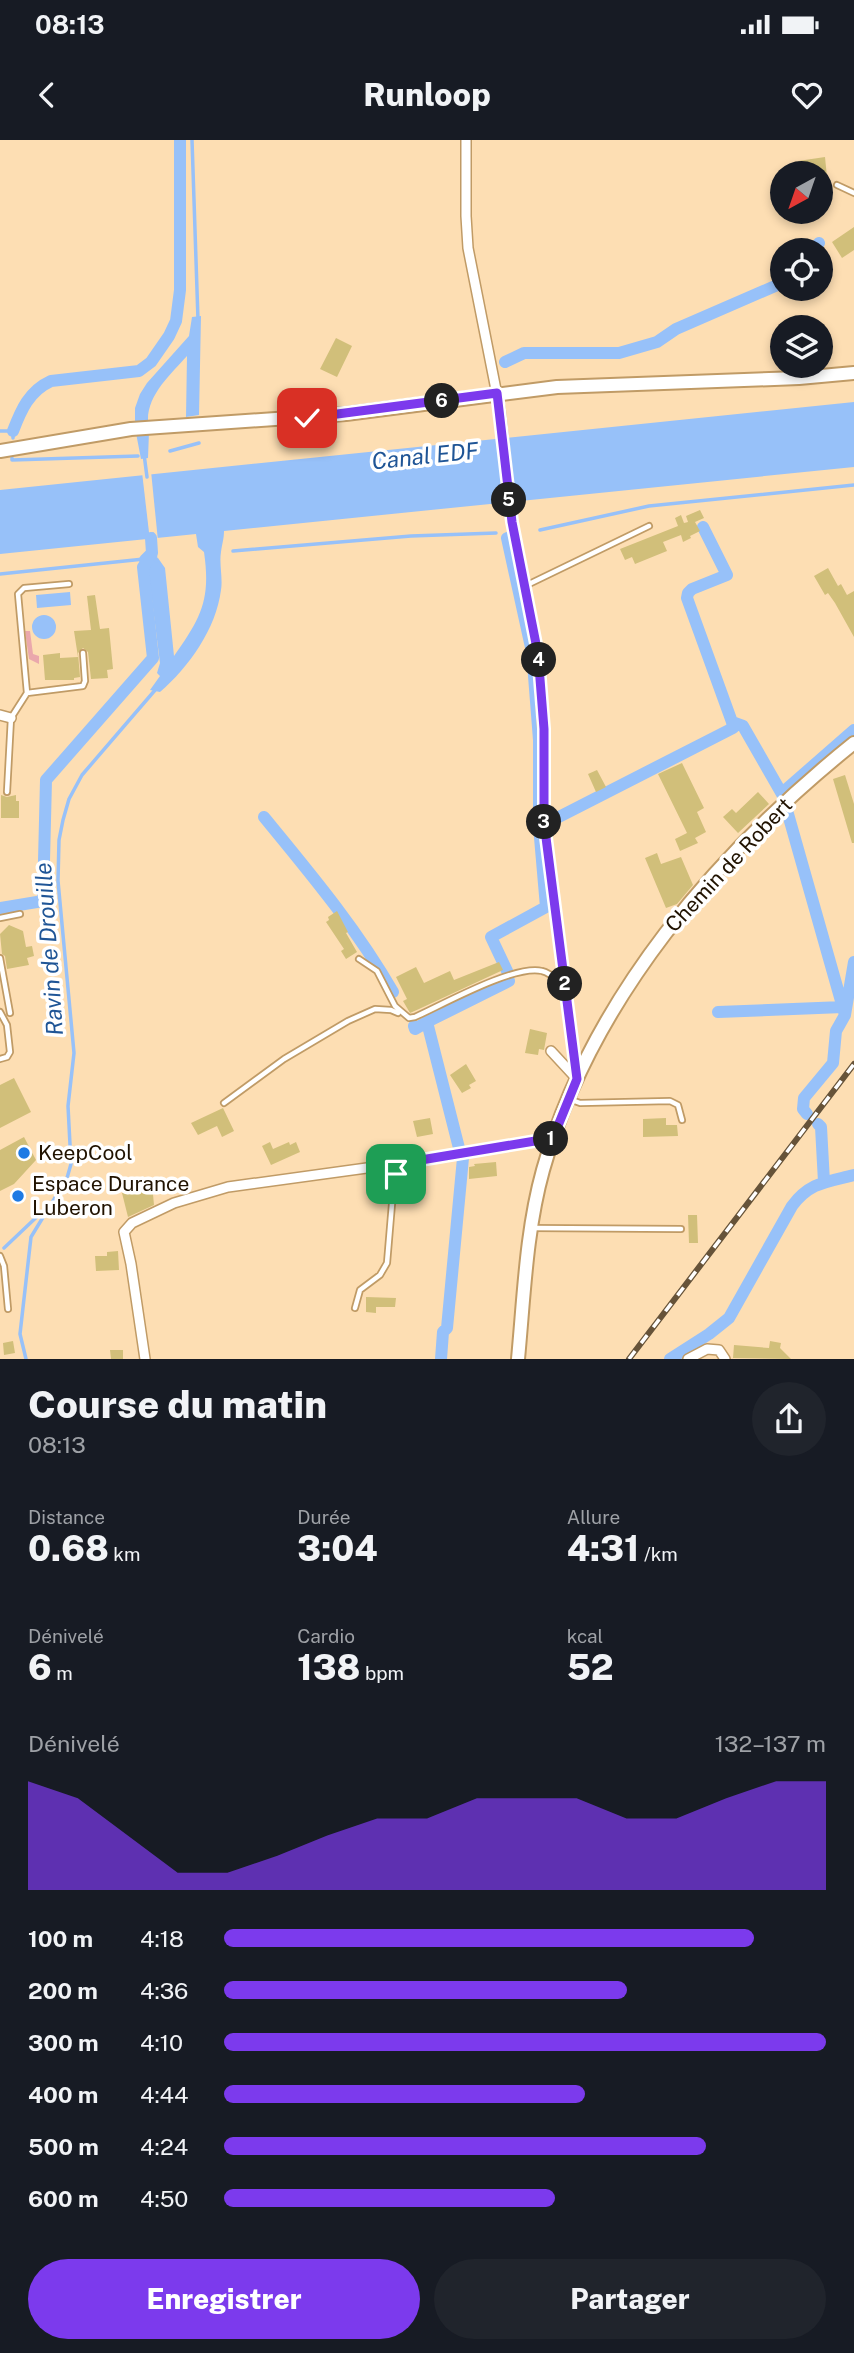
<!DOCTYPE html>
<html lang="fr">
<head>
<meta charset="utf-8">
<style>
  body { margin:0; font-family:"Public Sans",sans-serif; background:#20242c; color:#f1f3f6; height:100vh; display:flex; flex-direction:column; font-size:26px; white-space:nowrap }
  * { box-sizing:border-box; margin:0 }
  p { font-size:23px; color:#9ea1a6 }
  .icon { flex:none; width:38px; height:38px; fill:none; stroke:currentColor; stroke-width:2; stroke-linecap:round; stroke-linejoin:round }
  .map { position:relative; height:1219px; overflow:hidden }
  .details { display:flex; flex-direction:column; background:#171b24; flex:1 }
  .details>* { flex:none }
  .needle { width:46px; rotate:220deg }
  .tools { position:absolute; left:770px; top:21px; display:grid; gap:14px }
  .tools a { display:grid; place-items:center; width:63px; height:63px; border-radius:50%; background:#171b24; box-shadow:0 4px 10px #0003; font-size:35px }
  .pin { position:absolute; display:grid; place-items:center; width:60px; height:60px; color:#fff; margin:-30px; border-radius:14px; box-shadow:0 4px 10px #0006 }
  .km { position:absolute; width:35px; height:35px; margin:-18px; border-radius:50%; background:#222; color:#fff; font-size:19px; line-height:35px; text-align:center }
  .round { display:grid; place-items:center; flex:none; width:74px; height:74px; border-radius:37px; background:#20242c }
  .headline { display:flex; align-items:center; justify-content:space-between; height:119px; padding:0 28px }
  h1 { font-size:38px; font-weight:800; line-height:52px }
  .metrics { display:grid; grid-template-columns:repeat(3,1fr); gap:10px; height:119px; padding:7px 28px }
  .metrics div { display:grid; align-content:center }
  .metrics b { font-size:35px; font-weight:800 }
  .metrics small { font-size:19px; font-weight:400 }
  .metrics p { font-size:19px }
  .chart { height:196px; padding:14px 28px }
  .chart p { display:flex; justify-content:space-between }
  .chart svg { width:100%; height:126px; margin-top:7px; fill:#7c3aed; opacity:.7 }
  .action { display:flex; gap:14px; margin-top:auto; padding:14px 28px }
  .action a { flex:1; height:80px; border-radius:42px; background:#7c3aed; color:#fff; font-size:28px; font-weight:800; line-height:80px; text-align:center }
  .action a+a { background:#20242c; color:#f1f3f6 }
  ul { padding:0 28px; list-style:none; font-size:23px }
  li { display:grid; grid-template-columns:112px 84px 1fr; align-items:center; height:52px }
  li i { height:18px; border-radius:9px; background:#7c3aed }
  .status { display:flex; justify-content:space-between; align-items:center; height:49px; padding:0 35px; background:#171b24; direction:ltr }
  .status svg { height:19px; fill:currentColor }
  header { display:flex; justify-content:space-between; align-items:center; height:91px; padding:0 28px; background:#171b24; font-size:32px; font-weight:800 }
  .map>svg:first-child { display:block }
  .green { fill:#eaa8ac }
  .water { fill:#97c1f9 }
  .pier { fill:#fddeb3 }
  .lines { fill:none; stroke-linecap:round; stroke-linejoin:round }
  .stream { stroke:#97c1f9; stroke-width:3.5 }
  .canal { stroke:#97c1f9; stroke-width:12 }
  .building { fill:#d1bf7a }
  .lane-casing { stroke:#c09b66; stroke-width:8 }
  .street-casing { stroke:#c09b66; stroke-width:12 }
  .secondary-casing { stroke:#c09b66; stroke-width:16 }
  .lane { stroke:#fff; stroke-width:4.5 }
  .street { stroke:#fff; stroke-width:9 }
  .secondary { stroke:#fff; stroke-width:12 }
  .rail-casing { stroke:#665339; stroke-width:6 }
  .rail { stroke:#fff; stroke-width:3.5; stroke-dasharray:10; stroke-linecap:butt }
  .route-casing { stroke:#fff; stroke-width:14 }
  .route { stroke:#7c3aed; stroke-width:9 }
  .poi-dot { fill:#1e7ae4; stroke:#fff; stroke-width:2.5 }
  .labels { text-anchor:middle; stroke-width:7; stroke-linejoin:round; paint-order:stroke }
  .street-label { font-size:21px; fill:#201200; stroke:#fff }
  .poi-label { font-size:21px; fill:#201200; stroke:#fff; text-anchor:start }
  .water-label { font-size:23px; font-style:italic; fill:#1f5596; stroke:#fff }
</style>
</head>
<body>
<div class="status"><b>08:13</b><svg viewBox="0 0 49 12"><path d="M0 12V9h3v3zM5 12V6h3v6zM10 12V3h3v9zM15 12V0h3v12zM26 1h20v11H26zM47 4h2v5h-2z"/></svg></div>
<header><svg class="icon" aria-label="back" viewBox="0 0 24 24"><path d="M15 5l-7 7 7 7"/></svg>Runloop<svg class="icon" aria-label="heart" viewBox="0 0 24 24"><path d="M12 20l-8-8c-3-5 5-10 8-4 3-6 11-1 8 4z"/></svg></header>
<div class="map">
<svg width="854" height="1219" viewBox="0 0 854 1219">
  <rect width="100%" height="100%" fill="#fddeb3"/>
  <!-- green -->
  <path class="green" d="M25,491H30L33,514L39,516V524L29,519Z"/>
  <!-- water -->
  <path class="water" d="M201,176L199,275L186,277L187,216C171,234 147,255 148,281L135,282V268L140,254L147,243L189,196L192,177Z
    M854,262V327L224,391C224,399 222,404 221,412C219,424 223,438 221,450C216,489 189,527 160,552L150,550L160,536L157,533L160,523L148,428L152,419L158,418L165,428L174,516C201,478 211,460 204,412L198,407L196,394L0,414V350Z
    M149,292L148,318L141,319L136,293Z
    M70,452L71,465L37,468L36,455Z
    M32 487a12 12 0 1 1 24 0a12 12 0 1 1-24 0Z"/>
  <!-- pier -->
  <path class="pier" d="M151,331L158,401H150L142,332Z"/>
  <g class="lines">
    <!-- stream -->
    <path class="stream" d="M192,0L198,180
      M0,291H13V298
      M170,311L199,303
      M144,314L147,337
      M12,318V320L138,316
      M540,390L649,366L854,345
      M153,394L156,421
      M233,411L411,396L496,393
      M0,434L144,419
      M4,1108L43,1071
      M26,1219L20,1194L31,1097L67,1038L71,1024L68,966L74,913L58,741L59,700L63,680L69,659L82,635L156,549"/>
    <!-- canal -->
    <path class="canal" d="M815,110L819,103
      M505,222L524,213H619L657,202L676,189L782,143
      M13,291C21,270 29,251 51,241L139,231L151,222L169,196L176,181L180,150V0
      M703,387L727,435L692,449L688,453L687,458L732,582L743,586L782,654
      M507,398L532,512
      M782,653L854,590
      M786,667L845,875
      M264,677C310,733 357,789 393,852
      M549,682L733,588L732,582
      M0,768L43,761L46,640L153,518L143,427L147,422L145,420L152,413L151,398
      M508,833L491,797L546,767L539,686V600L533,523
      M718,872L843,867
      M427,882L509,841
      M414,886L415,889L427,882L460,1012
      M807,974L803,969L804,958L833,923L836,891L845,875L854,822
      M818,984L821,987L824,1042
      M441,1219L443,1192L447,1188L463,1018
      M670,1219L709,1194L729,1178L792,1066C810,1042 827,1042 854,1035"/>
  </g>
  <!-- building -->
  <path class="building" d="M825,17L829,57L821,58V33H800L798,21Z
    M854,87V110L842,118L832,102Z
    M336,198L352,206L337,237L320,229Z
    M700,370L704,378L695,382L700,391L690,396L691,398L683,402L681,395L663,402L667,411L635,424L632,417L625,420L620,409L678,386L675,378L681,375L684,383L688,382L686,376Z
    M828,428L838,446L841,444L847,455L854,451V497L835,463L828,453L825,455L814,436Z
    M95,455L100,489L109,488L113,529L107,530L108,538L91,539L88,512L83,508L78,513L80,537L74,538V540H45L43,515L60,513V518L78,517L74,491L91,490L87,456Z
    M682,623L704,668L697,672L706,692L695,698L698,703L680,711L675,699L687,693L658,634Z
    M597,630L606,647L596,652L588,634Z
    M845,635L854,664V703H852L833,639Z
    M758,652L769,664L738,693L723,677L732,669L736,673Z
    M1,655L7,657L16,655V661H19V678H1Z
    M657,713L661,724L681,717L693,745L677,764L666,768L645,718Z
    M337,771L348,792L346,793L357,812L346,819L341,811L344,809L326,782L329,780L328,777Z
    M9,785L23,791L26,807L32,806L34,816L27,818L29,825L7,829L5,816L2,814L0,794Z
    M499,822L503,830L419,869L410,873L403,861L407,859L396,837L416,827L424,843L450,831L454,840Z
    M530,889L547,893L544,910L539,909L538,915L525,913Z
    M466,924L476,941L469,945L471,948L462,953L450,935Z
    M14,938L31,972L0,988V945Z
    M223,968L234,991L222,997L217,986L198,995L191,983Z
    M430,978L433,994L417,997L413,981Z
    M666,978V985H677L678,996L643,997V979Z
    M24,997L36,1020L14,1044L0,1051V1010Z
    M270,1002L273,1009L289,1002L290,1005L296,1002L300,1012L271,1025L262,1006Z
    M496,1022L497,1036L469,1039V1027L475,1026L474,1024Z
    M152,1044L154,1065L128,1077L122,1053Z
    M688,1075H697L698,1103H689Z
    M118,1111L119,1130L96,1131L95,1116H107V1112Z
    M366,1157L396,1158L395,1167H376V1173L366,1172Z
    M13,1201L15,1213L4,1215L3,1203Z
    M770,1201L781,1203L780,1208L791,1219L733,1218L734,1205L769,1208Z
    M110,1210H123V1219H111Z"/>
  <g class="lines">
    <!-- lane casing -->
    <g class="lane-casing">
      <path id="lane" d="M837,45L854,53
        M525,446L649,386
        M27,553L18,454L24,448L69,444
        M7,652L11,578L27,553L83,546L85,541L83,513
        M0,778L20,774
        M0,818L10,873
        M359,819L377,831L395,866L409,878L415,877C442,865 515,824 542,831C551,833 558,841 565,846
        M0,872L7,885L10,912L7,917L0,919
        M569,959L580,963L670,961L678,965L682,980
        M224,963L284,919L348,881L375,869L391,870L398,873
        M531,1088L681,1089
        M0,1116L4,1126L8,1169
        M355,1168L360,1150L380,1135L387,1123L394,1040L402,1024"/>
    </g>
    <!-- street casing -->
    <g class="street-casing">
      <path id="street" d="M466,0V76L468,108L500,270L512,382L538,514L544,605V682L577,938
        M0,575L11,578
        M551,911L576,938
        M145,1219L131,1124L124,1092L132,1083L174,1063L228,1047L403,1023L553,998
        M688,1219L707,1209L719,1210L725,1219"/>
    </g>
    <!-- secondary casing -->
    <g class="secondary-casing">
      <path id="secondary" d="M0,311L131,289L346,274L557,247L799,238L854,233
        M518,1219C524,1156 526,1091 543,1030C591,859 718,712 854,603"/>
    </g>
    <!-- lane -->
    <use href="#lane" class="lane"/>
    <!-- street -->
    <use href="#street" class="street"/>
    <!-- secondary -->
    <use href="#secondary" class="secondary"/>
    <!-- rail casing -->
    <g class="rail-casing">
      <path id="rail" d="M629,1219L854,924"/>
    </g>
    <!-- rail -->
    <use href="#rail" class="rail"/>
  </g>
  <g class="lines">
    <!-- route casing -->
    <g class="route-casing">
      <path id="route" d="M307,278L497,253L512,382L538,514L544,589V682L577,939L553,998L403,1023L396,1034"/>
    </g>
    <!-- route -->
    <use href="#route" class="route"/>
  </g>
  <!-- markers -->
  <g class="poi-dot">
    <circle cx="24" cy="1013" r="7"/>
    <circle cx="18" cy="1056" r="7"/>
  </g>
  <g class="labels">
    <!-- street labels -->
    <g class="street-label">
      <text transform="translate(729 725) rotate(-47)" y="7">Chemin de Robert</text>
    </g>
    <!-- poi labels -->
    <g class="poi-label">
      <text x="38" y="1020">KeepCool</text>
      <text x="32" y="1051">Espace Durance<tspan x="32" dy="24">Luberon</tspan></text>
    </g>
    <!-- water labels -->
    <g class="water-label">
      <text transform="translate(425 316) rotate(-6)" y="8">Canal EDF</text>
      <text transform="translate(49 809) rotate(-94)" y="8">Ravin de Drouille</text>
    </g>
  </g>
</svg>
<div class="tools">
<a><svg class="needle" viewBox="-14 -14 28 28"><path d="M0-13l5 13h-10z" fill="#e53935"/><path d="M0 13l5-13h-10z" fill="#9ea1a6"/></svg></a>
<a><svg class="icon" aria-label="locate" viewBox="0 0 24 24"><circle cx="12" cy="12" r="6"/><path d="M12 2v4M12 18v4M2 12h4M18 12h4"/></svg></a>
<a><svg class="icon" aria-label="layers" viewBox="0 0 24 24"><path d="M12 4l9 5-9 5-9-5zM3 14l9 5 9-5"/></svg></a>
</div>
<div class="pin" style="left:396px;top:1034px;background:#1e9e55"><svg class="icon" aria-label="arrive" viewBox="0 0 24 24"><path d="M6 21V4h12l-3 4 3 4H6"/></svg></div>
<div class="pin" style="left:307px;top:278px;background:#d93025"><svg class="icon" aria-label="check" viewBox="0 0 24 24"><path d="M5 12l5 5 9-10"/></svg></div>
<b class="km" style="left:551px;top:999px">1</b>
<b class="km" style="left:565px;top:844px">2</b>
<b class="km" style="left:544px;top:682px">3</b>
<b class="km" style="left:539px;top:520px">4</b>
<b class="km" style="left:509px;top:360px">5</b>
<b class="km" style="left:442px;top:261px">6</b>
</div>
<section class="details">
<div class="headline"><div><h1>Course du matin</h1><p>08:13</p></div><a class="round"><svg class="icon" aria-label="share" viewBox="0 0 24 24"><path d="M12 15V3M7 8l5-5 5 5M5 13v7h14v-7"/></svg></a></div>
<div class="metrics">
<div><p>Distance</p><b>0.68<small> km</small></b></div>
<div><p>Durée</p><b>3:04</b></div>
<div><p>Allure</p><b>4:31<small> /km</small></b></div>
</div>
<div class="metrics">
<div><p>Dénivelé</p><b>6<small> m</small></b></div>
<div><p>Cardio</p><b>138<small> bpm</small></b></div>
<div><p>kcal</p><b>52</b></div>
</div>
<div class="chart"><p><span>Dénivelé</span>132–137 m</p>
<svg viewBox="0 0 160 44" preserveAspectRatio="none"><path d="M0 44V6L10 12L20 25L30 38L40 38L50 32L60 25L70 19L80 19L90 12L100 12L110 12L120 19L130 19L140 12L150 6L160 6V44z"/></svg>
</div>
<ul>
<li><b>100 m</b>4:18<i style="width:88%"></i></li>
<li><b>200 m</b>4:36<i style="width:67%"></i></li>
<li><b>300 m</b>4:10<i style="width:100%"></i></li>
<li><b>400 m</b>4:44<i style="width:60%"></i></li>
<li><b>500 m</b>4:24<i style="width:80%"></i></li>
<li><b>600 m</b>4:50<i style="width:55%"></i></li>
</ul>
<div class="action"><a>Enregistrer</a><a>Partager</a></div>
</section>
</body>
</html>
